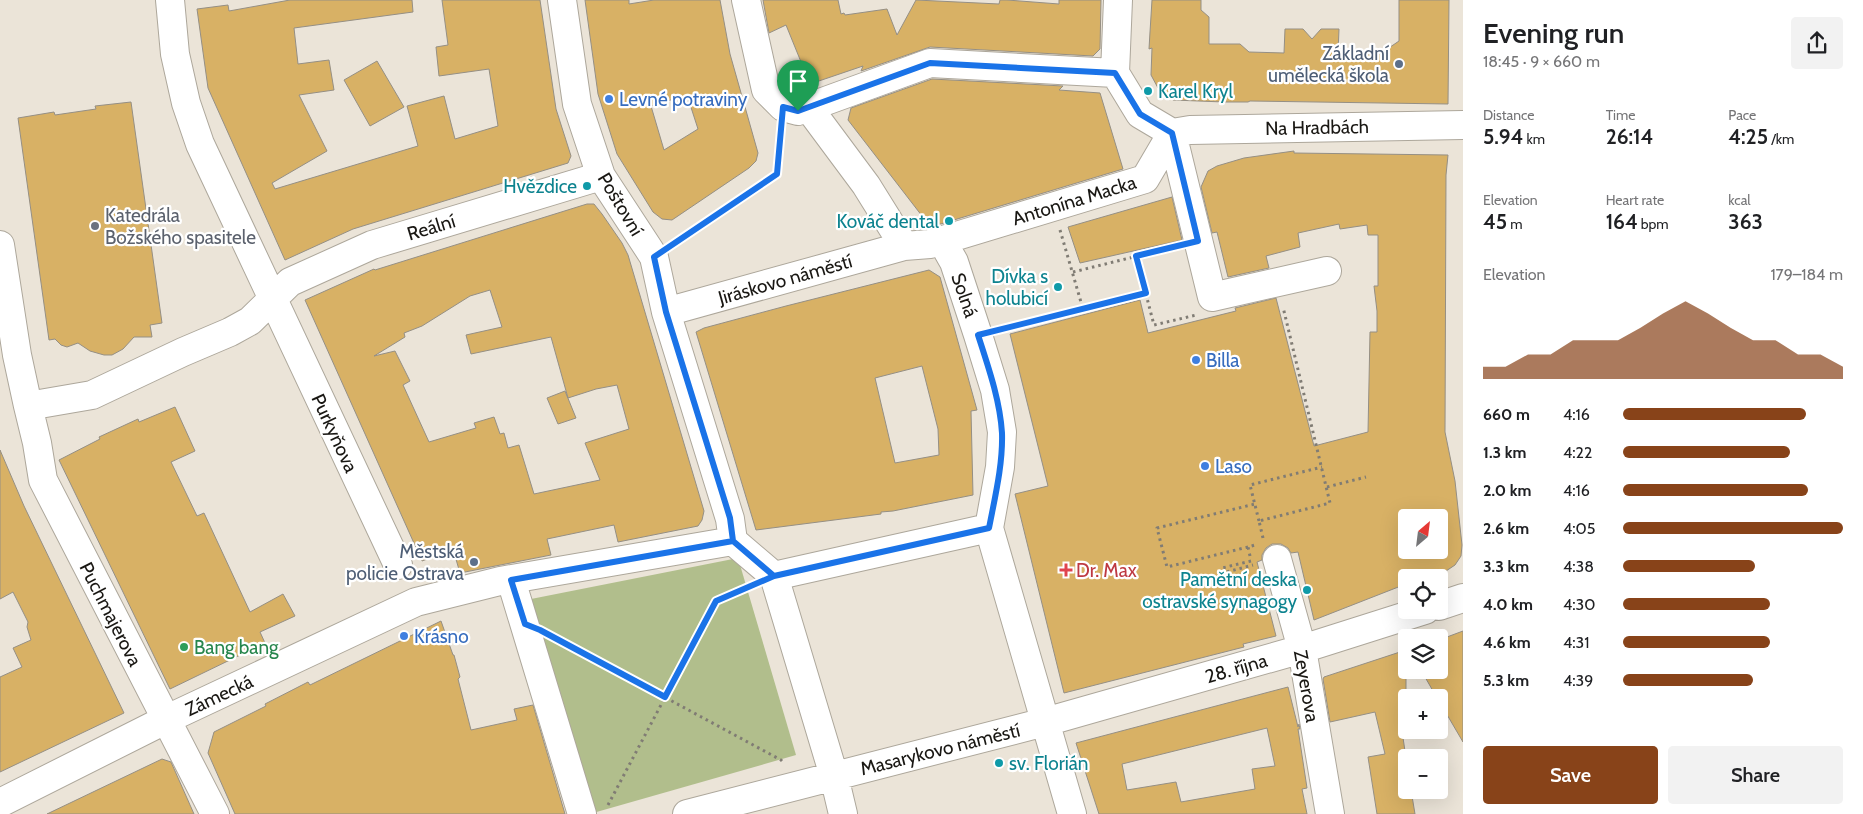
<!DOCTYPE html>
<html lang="en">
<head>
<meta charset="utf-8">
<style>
  body { margin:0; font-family:Cabin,sans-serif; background:#f2f2f2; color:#202124; height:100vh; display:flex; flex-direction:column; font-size:19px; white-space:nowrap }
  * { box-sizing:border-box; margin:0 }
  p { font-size:16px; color:#757577 }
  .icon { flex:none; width:28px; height:28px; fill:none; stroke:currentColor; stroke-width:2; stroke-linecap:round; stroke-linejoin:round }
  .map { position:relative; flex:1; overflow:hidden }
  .drawer { display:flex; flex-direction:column; background:#fff; width:400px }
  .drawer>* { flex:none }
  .needle { width:32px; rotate:28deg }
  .tools { position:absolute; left:1398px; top:509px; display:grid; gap:10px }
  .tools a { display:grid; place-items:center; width:50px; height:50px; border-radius:5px; background:#fff; box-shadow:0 5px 20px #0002; font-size:25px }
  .pin { position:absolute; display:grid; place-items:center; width:42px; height:42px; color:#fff; margin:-51px -21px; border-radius:50% 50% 50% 0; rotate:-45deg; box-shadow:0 0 5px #0007 }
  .pin .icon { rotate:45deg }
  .round { display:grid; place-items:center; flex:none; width:52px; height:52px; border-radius:5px; background:#f2f2f2 }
  .head { display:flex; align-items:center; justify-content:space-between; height:85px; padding:0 20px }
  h1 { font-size:28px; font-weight:600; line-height:38px }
  .metrics { display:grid; grid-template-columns:repeat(3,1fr); gap:8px; height:85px; padding:5px 20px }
  .metrics div { display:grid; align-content:center }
  .metrics b { font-size:21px; font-weight:600 }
  .metrics small { font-size:14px; font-weight:400 }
  .metrics p { font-size:14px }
  .chart { height:140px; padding:10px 20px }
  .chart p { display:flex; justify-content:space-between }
  .chart svg { width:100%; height:90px; margin-top:5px; fill:#884319; opacity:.7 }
  .action { display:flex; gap:10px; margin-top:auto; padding:10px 20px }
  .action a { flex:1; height:58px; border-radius:5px; background:#884319; color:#fff; font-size:20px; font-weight:600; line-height:58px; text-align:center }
  .action a+a { background:#f2f2f2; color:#202124 }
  ul { padding:0 20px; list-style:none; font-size:16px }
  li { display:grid; grid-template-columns:80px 60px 1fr; align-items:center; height:38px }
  li i { height:12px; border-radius:6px; background:#884319 }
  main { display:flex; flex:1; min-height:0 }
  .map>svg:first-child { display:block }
  .green { fill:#b1be8c }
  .building { fill:#d8b165; stroke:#958f84; fill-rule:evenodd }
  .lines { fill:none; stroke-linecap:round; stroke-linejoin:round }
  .minor-casing { stroke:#ada79b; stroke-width:30 }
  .path { stroke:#807c74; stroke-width:3; stroke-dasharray:2.5 4; stroke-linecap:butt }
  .minor { stroke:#fff; stroke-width:28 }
  .route-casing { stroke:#fff; stroke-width:10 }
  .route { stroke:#1a73e8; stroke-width:6 }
  .service-dot { fill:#5c6f8a; stroke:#fff; stroke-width:2 }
  .culture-dot { fill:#0f9aa8; stroke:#fff; stroke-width:2 }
  .shop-dot { fill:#3f7fe0; stroke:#fff; stroke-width:2 }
  .worship-dot { fill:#6b7280; stroke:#fff; stroke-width:2 }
  .health-dot { fill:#e0444e; stroke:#fff; stroke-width:2 }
  .leisure-dot { fill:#2e9e5b; stroke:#fff; stroke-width:2 }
  .labels { text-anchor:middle; stroke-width:4.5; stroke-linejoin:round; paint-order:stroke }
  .service-label { font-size:19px; fill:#4e5e75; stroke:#fff; text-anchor:end }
  .culture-label { font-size:19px; fill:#0d838f; stroke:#fff; text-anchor:end }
  .shop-label { font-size:19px; fill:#366cbe; stroke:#fff; text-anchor:start }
  .street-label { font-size:19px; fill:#191713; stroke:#fff }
  .worship-label { font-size:19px; fill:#5b616d; stroke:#fff; text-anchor:start }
  .health-label { font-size:19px; fill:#be3a42; stroke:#fff; text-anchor:start }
  .leisure-label { font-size:19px; fill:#27864d; stroke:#fff; text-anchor:start }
</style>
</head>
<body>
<main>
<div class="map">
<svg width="1463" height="814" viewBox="0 0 1463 814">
  <rect width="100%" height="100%" fill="#ebe4d8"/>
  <!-- green -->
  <path class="green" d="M738,558L796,755L593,813L531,599Z"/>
  <!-- building -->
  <path class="building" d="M290,0H412L413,12L294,28L298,64L329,60L334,90L299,95L327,151L272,183L275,189L418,146L407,106L444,96L455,139L498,126L489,69L439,76L436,47L448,45L442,0H540L556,109L571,156L568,163L353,229L285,260L208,88L197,9L228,5L229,11Z
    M585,0H629V4L654,0H720L730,54L758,153L756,161L749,168L672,220L662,219L653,212L617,154L598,94ZM687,95L698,129L664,150L651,106Z
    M763,0H838L841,14L844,13L845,15L887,9L897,35L916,0L999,4L1000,0H1007L1059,4V0H1101L1100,49L1093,56L930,47L861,71L863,66L810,84L786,25L769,33Z
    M1152,0H1201V10L1209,17V44H1240L1249,52L1284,53L1285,29H1303L1312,39L1321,29H1339L1338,54H1380L1399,41V0H1449L1448,104L1250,101L1248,102H1224L1173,100L1158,88L1151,75L1152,48L1149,49L1150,32Z
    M377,61L404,107L370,126L344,80Z
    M932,79L1063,86L1059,90L1100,93L1123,169L934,226L929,225L848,120L851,108Z
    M131,102L162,323L150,325L152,337H134L123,349L112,355H104L90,351L78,343L67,347L61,345L55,339L49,340L18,118L54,112L55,115L96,109L95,106Z
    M1294,151V153L1448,155L1446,175L1445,432L1455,481L1462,545L1461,556L1455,565L1446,571L1428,578H1406V584L1314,620L1298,552L1291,553L1288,548L1281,544H1272L1266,548L1262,555V560L1257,562L1276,636L1243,644L1244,647L1064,693L1015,494L1048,486L1010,334L1140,300L1148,333L1236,311L1235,308L1276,298L1314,446L1368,432L1370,332H1377V311L1374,286H1378V235H1368L1367,225L1340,229L1339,224L1298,233L1300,247L1266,256L1269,268L1228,277L1217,232L1212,233L1201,187L1208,171L1217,166L1244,158ZM1406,518H1439V550H1406Z
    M1172,197L1182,240L1080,263L1068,227Z
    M587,204H594L602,214L622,243L628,255L704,511L702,520L698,526L618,542L614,525L547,539L551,555L460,573L453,549L422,561L305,300L374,269L375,270ZM490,290L502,327L466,335L471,354L551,337L568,398L596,389L617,385L629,429L585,443L600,480L534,494L519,445L508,448L504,433L500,434L494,417L474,423L476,428L429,442L403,385L410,381L395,351L374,356L405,337L404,333L422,326L470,296Z
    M929,270L940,277L977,410L971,411L973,495L893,511L881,512V514L756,530L696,332L704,328L786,306ZM922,366L938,429L939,455L895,463L875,378Z
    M565,391L576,418L558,424L547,398Z
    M175,407L195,451L171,462L197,516L204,513L250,612L283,594L295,616L260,632L265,643L170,689L59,460L100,439L99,437L138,419L139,422Z
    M0,450L24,506L124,713L0,772V677L22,667L13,648L31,640L27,627L28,622L13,592L0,599Z
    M441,621L453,655H454L460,677L458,679L471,730L517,720L514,709L533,705L565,814H235L208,753L214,732L266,706L265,704L308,682L310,685Z
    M1463,631V742L1439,701V698H1437L1421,670H1439V640Z
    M1406,650V723L1401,724L1406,758V790H1411L1415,814H1377L1368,757L1385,754L1375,712L1330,722L1323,679L1324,677Z
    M1288,687L1298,727L1299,724L1300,729H1298L1307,788L1302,789L1307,814H1099L1076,743ZM1267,728L1275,766L1252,769L1255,789L1181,802L1176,782L1127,790L1122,764Z
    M162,759L171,762L194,814H47Z"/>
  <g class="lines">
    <!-- minor casing -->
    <g class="minor-casing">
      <path id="minor" d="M170,0L175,54L186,103L200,144L398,565
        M562,0L577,104L601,176L654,257L666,312L730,519L733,541L774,576L834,776L843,814
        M746,0L766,90L783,107L798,111L930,63L1115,73
        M1118,0L1115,73L1140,114L1172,133
        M1172,133L1190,130L1463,125
        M1172,133L1212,297L1327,271
        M942,241L954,262L978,335L995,390L1002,432L1000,467L989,528L1072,814
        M0,245L17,355L28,406L92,395L183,352L230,332L250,321L290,282L372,245L601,176
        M904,246L930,244L1145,179L1172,133
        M666,312L904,246L866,185L808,107
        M28,406L37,443L43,480L215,814
        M1277,559L1302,649L1330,814
        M774,576L989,528
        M511,580L582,814
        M1439,606L1463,598
        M0,803L165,720L416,602L500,581L733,541
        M687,814L1045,722L1302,649L1425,610"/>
    </g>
    <!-- path -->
    <path class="path" d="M1060,230L1083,309
      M676,243L777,174L781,133
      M1136,256L1154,325L1196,315
      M1073,272L1174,247
      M1003,329L1146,293
      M1327,487L1366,477
      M1259,521L1250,485L1322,467
      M1263,538L1259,521L1330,503L1283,307
      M1248,547L1167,567L1157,528L1255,504
      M1250,556L1248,547L1255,545
      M1251,561L1222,568L1223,573L1253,565
      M557,639L781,760L784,763
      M608,805L716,601L748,588"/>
    <!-- minor -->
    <use href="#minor" class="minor"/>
  </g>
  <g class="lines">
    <!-- route casing -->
    <g class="route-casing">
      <path id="route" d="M798,111L783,107L777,174L654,257L666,312L730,518L733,541L774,576L716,601L665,697L540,630L525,624L511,580L733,541L774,576L989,528C995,497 1003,464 1002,433C1000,400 988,366 978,335L1146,293L1136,256L1198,241L1172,133L1140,114L1115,73L930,63L798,111"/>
    </g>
    <!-- route -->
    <use href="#route" class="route"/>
  </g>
  <!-- markers -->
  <g class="service-dot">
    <circle cx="1399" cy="64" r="5"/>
    <circle cx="474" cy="562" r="5"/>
  </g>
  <g class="culture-dot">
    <circle cx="1148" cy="91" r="5"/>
    <circle cx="587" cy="186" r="5"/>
    <circle cx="949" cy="221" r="5"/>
    <circle cx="1058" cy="287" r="5"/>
    <circle cx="1307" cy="590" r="5"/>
    <circle cx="999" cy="763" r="5"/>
  </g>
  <g class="shop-dot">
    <circle cx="609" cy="99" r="5"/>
    <circle cx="1196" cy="360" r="5"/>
    <circle cx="1205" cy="466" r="5"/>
    <circle cx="404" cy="636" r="5"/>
  </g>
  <circle class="worship-dot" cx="95" cy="226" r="5"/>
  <path class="health-dot" d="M1063.5 562.5h5v5h5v5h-5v5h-5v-5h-5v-5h5z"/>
  <circle class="leisure-dot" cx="184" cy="647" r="5"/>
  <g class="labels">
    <!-- service labels -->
    <g class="service-label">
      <text x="1389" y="60">Základní<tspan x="1389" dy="22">umělecká škola</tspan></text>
      <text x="464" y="558">Městská<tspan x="464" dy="22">policie Ostrava</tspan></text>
    </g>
    <!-- culture labels -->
    <g class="culture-label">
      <text x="1158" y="98" text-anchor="start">Karel Kryl</text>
      <text x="577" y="193">Hvězdice</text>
      <text x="939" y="228">Kováč dental</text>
      <text x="1048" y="283">Dívka s<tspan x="1048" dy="22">holubicí</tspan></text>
      <text x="1297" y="586">Pamětní deska<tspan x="1297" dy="22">ostravské synagogy</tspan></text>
      <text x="1009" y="770" text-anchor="start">sv. Florián</text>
    </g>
    <!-- shop labels -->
    <g class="shop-label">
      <text x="619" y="106">Levné potraviny</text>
      <text x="1206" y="367">Billa</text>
      <text x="1215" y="473">Laso</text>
      <text x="414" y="643">Krásno</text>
    </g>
    <!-- street labels -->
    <g class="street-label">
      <text transform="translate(1317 127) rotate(-1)" y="7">Na Hradbách</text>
      <text transform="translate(1074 200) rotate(-17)" y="7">Antonína Macka</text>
      <text transform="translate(621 204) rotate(59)" y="7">Poštovní</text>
      <text transform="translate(431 227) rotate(-17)" y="7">Reální</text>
      <text transform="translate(785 279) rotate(-16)" y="7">Jiráskovo náměstí</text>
      <text transform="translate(965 295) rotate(71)" y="7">Solná</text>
      <text transform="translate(335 433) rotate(65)" y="7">Purkyňova</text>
      <text transform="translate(111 614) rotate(63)" y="7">Puchmajerova</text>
      <text transform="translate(1236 668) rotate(-16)" y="7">28. října</text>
      <text transform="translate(1307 686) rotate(80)" y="7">Zeyerova</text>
      <text transform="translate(219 695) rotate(-25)" y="7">Zámecká</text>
      <text transform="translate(940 749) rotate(-14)" y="7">Masarykovo náměstí</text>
    </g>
    <!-- worship labels -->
    <g class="worship-label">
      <text x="105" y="222">Katedrála<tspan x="105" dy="22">Božského spasitele</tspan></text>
    </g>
    <!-- health labels -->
    <g class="health-label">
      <text x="1076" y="577">Dr. Max</text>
    </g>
    <!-- leisure labels -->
    <g class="leisure-label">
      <text x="194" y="654">Bang bang</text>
    </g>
  </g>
</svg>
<div class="tools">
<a><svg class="needle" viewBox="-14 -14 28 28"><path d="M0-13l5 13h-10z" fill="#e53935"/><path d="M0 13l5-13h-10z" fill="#757577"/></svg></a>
<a><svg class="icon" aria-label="locate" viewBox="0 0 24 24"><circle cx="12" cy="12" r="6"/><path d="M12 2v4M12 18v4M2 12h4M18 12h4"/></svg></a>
<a><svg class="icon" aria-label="layers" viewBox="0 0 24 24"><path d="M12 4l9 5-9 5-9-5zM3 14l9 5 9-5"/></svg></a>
<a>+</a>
<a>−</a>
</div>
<div class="pin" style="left:798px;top:111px;background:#1e9e55"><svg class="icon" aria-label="arrive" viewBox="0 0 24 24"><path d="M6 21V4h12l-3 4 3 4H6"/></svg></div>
</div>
<section class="drawer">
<div class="head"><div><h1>Evening run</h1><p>18:45 · 9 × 660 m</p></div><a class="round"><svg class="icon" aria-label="share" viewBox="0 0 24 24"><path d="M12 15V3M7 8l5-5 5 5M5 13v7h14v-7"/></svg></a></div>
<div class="metrics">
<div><p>Distance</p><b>5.94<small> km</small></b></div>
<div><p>Time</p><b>26:14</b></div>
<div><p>Pace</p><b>4:25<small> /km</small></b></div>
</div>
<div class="metrics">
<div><p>Elevation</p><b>45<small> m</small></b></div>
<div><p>Heart rate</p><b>164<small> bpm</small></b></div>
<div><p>kcal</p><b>363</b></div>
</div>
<div class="chart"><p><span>Elevation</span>179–184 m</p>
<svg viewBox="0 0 160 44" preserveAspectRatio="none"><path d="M0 44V38L10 38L20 32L30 32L40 25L50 25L60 25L70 19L80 12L90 6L100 12L110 19L120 25L130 25L140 32L150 32L160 38V44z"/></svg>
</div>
<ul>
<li><b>660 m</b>4:16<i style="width:83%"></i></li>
<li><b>1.3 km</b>4:22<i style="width:76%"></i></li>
<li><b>2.0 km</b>4:16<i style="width:84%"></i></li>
<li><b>2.6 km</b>4:05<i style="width:100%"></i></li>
<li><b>3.3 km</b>4:38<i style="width:60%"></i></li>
<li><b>4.0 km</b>4:30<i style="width:67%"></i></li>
<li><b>4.6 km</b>4:31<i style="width:67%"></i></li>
<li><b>5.3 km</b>4:39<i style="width:59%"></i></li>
</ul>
<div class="action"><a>Save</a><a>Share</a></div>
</section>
</main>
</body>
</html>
